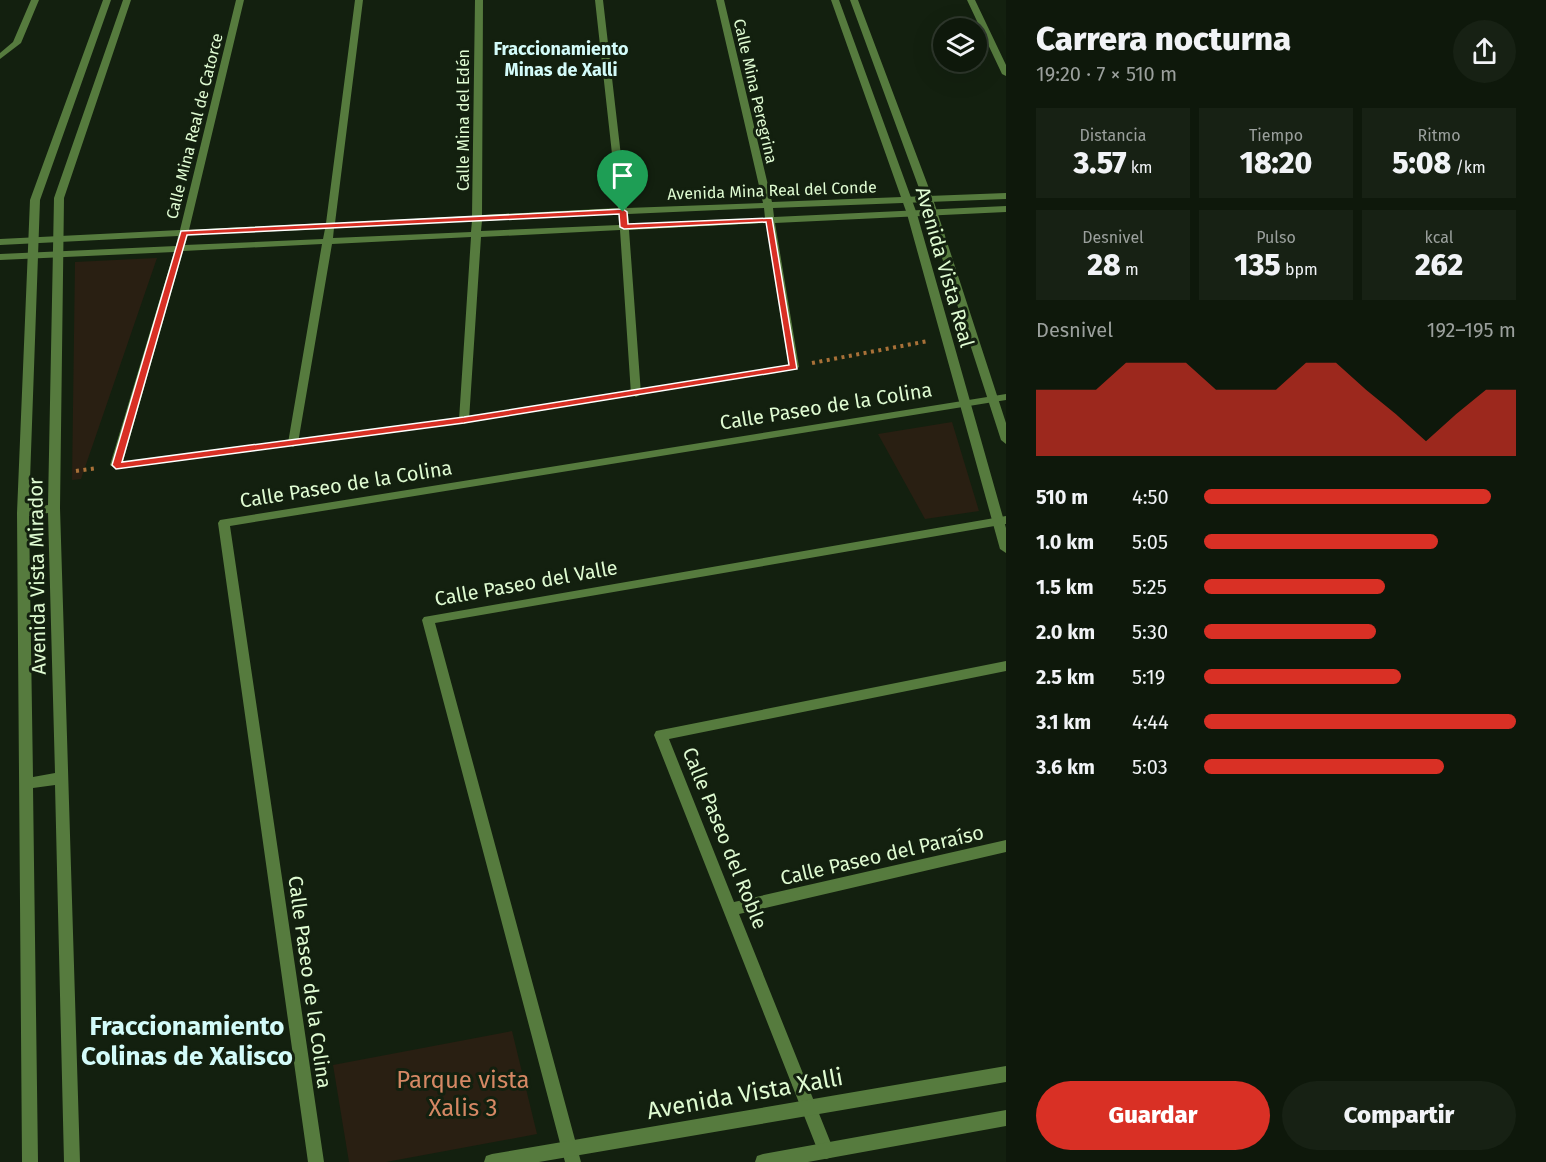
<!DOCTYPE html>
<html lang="es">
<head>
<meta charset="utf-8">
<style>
  body { margin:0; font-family:"Fira Sans",sans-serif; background:#172114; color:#f1f3f6; height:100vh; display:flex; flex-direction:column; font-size:22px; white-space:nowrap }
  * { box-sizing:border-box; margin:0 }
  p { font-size:20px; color:#9ba09d }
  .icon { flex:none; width:33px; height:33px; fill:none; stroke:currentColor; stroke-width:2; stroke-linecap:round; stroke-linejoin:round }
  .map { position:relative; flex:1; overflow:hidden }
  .panel { display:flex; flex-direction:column; background:#0e180b; width:540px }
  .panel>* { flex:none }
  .fabs { position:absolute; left:933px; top:18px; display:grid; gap:12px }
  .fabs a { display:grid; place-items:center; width:54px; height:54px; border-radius:50%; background:#0e180b; box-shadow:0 6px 24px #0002,0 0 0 2px #2e372c; font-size:30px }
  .pin { position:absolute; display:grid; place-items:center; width:51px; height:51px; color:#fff; margin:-62px -26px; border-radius:50% 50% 50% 0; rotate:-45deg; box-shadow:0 0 6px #0007 }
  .pin .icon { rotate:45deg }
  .round { display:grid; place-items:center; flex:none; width:63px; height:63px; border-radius:32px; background:#172114 }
  .head { display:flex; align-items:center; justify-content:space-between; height:102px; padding:0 30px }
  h1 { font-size:33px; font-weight:800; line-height:45px }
  .metrics { display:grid; grid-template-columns:repeat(3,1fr); gap:9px; height:102px; padding:6px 30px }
  .metrics div { display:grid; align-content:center; border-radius:0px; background:#172114; text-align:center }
  .metrics b { font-size:30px; font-weight:800 }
  .metrics small { font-size:16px; font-weight:400 }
  .metrics p { font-size:16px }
  .chart { height:168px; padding:12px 30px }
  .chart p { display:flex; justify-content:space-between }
  .chart svg { width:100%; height:108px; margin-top:6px; fill:#d93025; opacity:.7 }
  .button { display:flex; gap:12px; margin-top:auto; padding:12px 30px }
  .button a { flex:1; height:69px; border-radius:36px; background:#d93025; color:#fff; font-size:24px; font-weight:800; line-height:69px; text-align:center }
  .button a+a { background:#172114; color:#f1f3f6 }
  ul { padding:0 30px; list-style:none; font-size:20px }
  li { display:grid; grid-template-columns:96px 72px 1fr; align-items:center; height:45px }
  li i { height:15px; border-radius:8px; background:#d93025 }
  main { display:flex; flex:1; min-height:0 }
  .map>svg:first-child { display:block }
  .green { fill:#291f12 }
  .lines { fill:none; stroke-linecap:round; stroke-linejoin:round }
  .path { stroke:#a97138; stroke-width:4; stroke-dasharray:3 4.5; stroke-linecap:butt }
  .minor { fill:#567b3e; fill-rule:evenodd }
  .tertiary { fill:#567b3e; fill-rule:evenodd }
  .route { fill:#d93025; stroke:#fff; stroke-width:1.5; fill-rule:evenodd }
  .labels { text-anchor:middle; stroke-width:6; stroke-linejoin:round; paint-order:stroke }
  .far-street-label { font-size:16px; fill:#dffbd2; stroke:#13200f }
  .far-neighbourhood-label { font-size:18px; font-weight:bold; fill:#d3fbf9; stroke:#13200f }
  .street-label { font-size:20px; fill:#dffbd2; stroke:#13200f }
  .near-park-label { font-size:24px; fill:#d58864; stroke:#13200f }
  .near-street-label { font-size:24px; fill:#dffbd2; stroke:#13200f }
  .near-neighbourhood-label { font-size:26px; font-weight:bold; fill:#d3fbf9; stroke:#13200f }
</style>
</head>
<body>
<main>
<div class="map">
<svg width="1006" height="1162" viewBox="0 0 1006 1162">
  <rect width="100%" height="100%" fill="#13200f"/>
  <!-- green -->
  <path class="green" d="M157,258L81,479L72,480L75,262Z
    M952,422L979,511L925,519L878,434Z
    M512,1031L537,1134L386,1162H349L333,1065Z"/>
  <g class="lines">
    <!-- path -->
    <path class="path" d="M812,363L928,341
      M655,390L775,370
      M483,417L618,396
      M314,440L446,422
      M138,463L277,445
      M76,471L98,468"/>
    <!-- minor -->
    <path class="minor" d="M31,0H39L21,43L0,59V53L13,42Z
      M236,0H244L189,230L326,223L355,0H363L335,223L472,216L475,0H483L482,215L618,208L595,0H603L627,208L763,203L716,0H724L772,202L1006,193V199L773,208L774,217L1006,206V212L775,223L799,367L794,370L789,367L766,223L629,230L641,394L636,397L631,394L620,230L481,237L469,420L464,424L459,420L471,237L332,244L298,443L293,447L288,443L322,244L183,251L122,465L116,469L110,465L174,252L0,260V254L176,246L178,236L0,245V239L180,230ZM764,208L765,218L629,224L628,214ZM619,214V225L481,231L482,221ZM472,221L471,232L333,238L334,228ZM325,229L323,239L185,245L188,235Z
      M967,0H975L1006,65V76L1002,74Z
      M1006,394V400L230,526L324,1162H308L218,523L220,520Z
      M1006,516V524L435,623L581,1162H565L422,620L424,617Z
      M1006,661V671L669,739L734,902L1006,840V852L739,914L834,1151L832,1157L826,1159L820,1157L818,1151L654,735L656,731Z"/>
    <!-- tertiary -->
    <path class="tertiary" d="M103,0H111L40,200L29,508L48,505L54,198L123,0H131L64,198L60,508L80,1162H64L55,785L33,788L38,1162H22L17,513L30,200ZM48,513L55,773L33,777L29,516Z
      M831,0H839L917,214L1006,528V553L1000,549L907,214Z
      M850,0H858L933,199L1006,423V444L1001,440L923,199Z
      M1006,1066V1082L539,1162H484L486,1156L492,1154Z
      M1006,1110V1126L808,1162H755L757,1156L763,1154Z"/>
  </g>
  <!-- route -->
  <path class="route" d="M623,209L627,212L628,224L772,218L797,369L464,423L116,469L112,465L181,231ZM619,214L620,227L624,229L766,222L789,365L464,417L122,462L187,235Z"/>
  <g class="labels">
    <!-- far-street labels -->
    <g class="far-street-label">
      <text transform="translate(756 91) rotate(77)" y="6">Calle Mina Peregrina</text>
      <text transform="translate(463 120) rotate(-90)" y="6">Calle Mina del Edén</text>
      <text transform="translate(194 126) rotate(-76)" y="6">Calle Mina Real de Catorce</text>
      <text transform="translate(772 190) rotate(-2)" y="6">Avenida Mina Real del Conde</text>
    </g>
    <!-- far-neighbourhood labels -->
    <g class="far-neighbourhood-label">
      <text x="561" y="55">Fraccionamiento<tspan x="561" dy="21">Minas de Xalli</tspan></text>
    </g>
    <!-- street labels -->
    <g class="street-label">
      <text transform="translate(945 267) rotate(74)" y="7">Avenida Vista Real</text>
      <text transform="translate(826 406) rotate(-9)" y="7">Calle Paseo de la Colina</text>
      <text transform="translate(346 484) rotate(-9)" y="7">Calle Paseo de la Colina</text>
      <text transform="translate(37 576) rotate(-91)" y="7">Avenida Vista Mirador</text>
      <text transform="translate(526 583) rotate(-10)" y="7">Calle Paseo del Valle</text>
      <text transform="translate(725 838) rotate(68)" y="7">Calle Paseo del Roble</text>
      <text transform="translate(882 855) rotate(-13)" y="7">Calle Paseo del Paraíso</text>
      <text transform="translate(310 982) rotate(82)" y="7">Calle Paseo de la Colina</text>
    </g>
    <!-- near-park labels -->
    <g class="near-park-label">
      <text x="463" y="1088">Parque vista<tspan x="463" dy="28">Xalis 3</tspan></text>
    </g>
    <!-- near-street labels -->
    <g class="near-street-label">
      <text transform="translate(745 1094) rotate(-10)" y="8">Avenida Vista Xalli</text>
    </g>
    <!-- near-neighbourhood labels -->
    <g class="near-neighbourhood-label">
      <text x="187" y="1035">Fraccionamiento<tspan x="187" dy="30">Colinas de Xalisco</tspan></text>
    </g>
  </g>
</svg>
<div class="fabs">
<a><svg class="icon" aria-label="layers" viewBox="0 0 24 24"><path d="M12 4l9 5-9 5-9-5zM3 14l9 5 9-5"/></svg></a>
</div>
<div class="pin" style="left:623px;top:212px;background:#1e9e55"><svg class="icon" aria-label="arrive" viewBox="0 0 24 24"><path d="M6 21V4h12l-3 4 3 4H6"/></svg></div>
</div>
<section class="panel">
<div class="head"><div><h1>Carrera nocturna</h1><p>19:20 · 7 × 510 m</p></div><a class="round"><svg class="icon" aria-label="share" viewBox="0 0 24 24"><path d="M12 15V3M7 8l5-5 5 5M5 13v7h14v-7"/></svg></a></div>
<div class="metrics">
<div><p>Distancia</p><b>3.57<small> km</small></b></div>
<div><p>Tiempo</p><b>18:20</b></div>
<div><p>Ritmo</p><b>5:08<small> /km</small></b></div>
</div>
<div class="metrics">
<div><p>Desnivel</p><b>28<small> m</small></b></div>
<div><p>Pulso</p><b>135<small> bpm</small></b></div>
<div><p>kcal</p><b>262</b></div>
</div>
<div class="chart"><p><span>Desnivel</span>192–195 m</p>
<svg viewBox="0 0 160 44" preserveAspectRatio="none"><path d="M0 44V17L10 17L20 17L30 6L40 6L50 6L60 17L70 17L80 17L90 6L100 6L110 17L120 27L130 38L140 27L150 17L160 17V44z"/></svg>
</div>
<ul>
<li><b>510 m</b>4:50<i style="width:92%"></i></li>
<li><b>1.0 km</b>5:05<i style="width:75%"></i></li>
<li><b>1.5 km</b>5:25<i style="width:58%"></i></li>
<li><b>2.0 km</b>5:30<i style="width:55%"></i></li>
<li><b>2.5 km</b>5:19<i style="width:63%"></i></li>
<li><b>3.1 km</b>4:44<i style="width:100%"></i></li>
<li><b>3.6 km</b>5:03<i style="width:77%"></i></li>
</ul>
<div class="button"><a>Guardar</a><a>Compartir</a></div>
</section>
</main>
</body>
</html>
